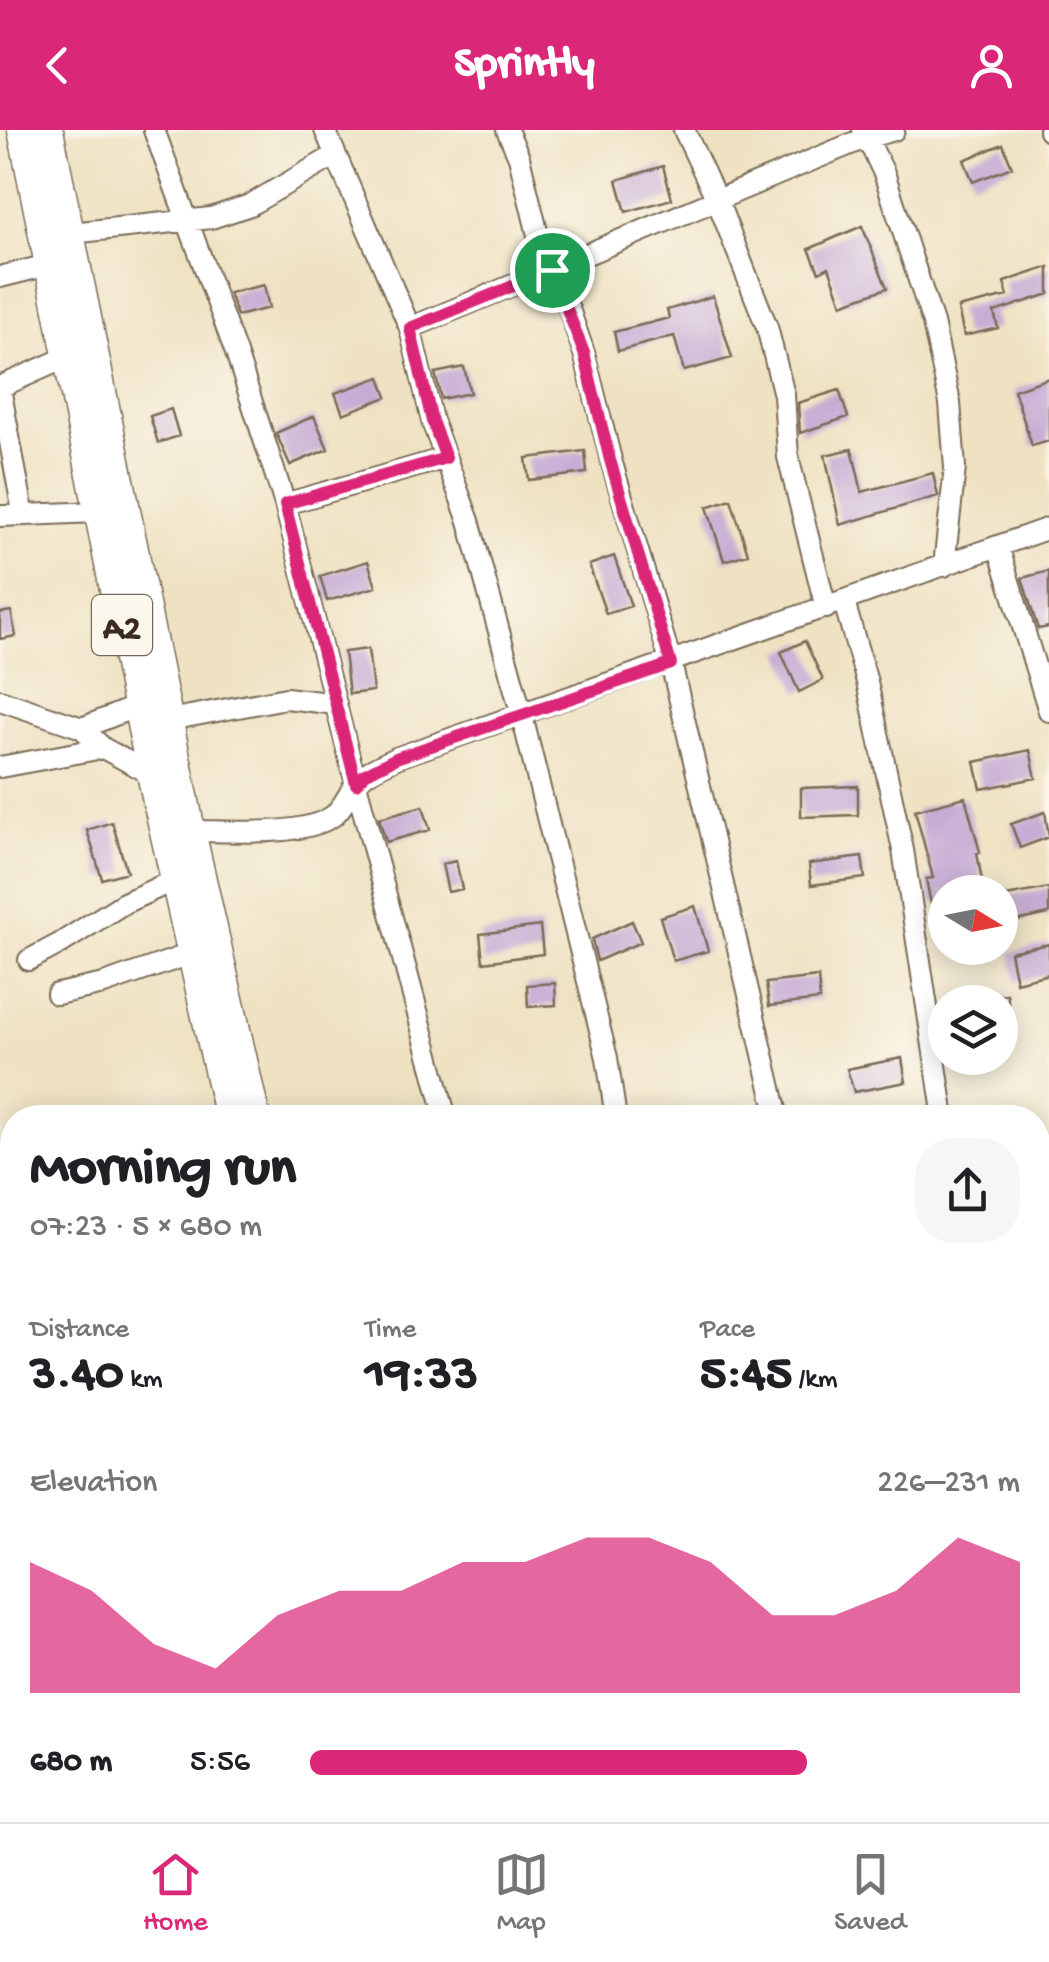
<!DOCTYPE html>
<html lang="en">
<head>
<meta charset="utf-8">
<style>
  body { margin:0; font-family:"Gochi Hand",sans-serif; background:#f6f6f6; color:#202124; height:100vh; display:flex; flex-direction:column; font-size:38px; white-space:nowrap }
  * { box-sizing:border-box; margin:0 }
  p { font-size:32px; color:#757577 }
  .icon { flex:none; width:55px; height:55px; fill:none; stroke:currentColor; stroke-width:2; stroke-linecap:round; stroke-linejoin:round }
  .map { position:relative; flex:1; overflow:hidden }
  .side { position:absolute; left:0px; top:975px; width:1050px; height:718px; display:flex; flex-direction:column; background:#fff; border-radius:40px 40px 0 0; box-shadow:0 5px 25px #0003 }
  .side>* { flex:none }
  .needle { width:65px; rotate:100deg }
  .tools { position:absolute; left:928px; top:745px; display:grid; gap:20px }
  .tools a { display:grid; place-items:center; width:90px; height:90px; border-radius:50%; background:#fff; box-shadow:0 5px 25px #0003; font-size:50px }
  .pin { position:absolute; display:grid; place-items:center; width:85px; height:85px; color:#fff; margin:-42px; border:5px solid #fff; border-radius:50%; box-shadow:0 2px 10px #0007 }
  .round { display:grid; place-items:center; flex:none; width:105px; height:105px; border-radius:40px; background:#f6f6f6 }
  .headline { display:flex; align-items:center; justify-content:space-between; height:170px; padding:0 30px }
  h1 { font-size:55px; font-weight:700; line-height:75px }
  .metrics { display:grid; grid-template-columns:repeat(3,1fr); gap:15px; height:170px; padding:10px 30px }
  .metrics div { display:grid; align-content:center }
  .metrics b { font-size:50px; font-weight:700 }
  .metrics small { font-size:28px; font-weight:400 }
  .metrics p { font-size:28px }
  .chart { height:280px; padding:20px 30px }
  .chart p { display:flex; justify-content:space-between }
  .chart svg { width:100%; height:180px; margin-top:10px; fill:#db2777; opacity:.7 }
  ul { padding:0 30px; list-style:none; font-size:32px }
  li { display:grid; grid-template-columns:160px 120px 1fr; align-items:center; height:75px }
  li i { height:25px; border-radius:12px; background:#db2777 }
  header { display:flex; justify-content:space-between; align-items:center; height:130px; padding:0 30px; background:#db2777; color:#fff; font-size:45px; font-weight:700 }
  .menu { display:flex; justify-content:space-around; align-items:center; height:140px; border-top:2px solid #e0e0e0; background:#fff; font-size:28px; color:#757577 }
  .menu a { display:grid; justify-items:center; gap:5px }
  .menu .current { color:#db2777 }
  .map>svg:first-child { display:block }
  .building { fill:#c6acd4 }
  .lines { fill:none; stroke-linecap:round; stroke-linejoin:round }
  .minor-casing { stroke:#7a6a57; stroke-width:24 }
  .highway-casing { stroke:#7a6a57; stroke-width:31 }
  .minor { stroke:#fff; stroke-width:20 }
  .highway { stroke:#fff; stroke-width:28 }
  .route-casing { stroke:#fff; stroke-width:20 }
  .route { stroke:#db2777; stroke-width:12 }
  .labels { text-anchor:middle; stroke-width:10; stroke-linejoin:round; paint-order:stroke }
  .shield { fill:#fbf7ec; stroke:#75685c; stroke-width:2.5 }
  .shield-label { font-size:35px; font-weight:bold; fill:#3b2a1e }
</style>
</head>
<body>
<header><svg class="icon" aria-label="back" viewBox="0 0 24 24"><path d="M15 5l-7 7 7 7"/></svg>Sprintly<svg class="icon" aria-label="person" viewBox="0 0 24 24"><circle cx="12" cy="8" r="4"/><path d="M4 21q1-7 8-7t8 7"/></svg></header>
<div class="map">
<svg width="1049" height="1692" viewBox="0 0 1049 1692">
  <rect width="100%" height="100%" fill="#fbf7ec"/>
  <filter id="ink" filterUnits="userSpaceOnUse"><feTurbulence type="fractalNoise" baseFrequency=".01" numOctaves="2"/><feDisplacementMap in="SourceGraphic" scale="20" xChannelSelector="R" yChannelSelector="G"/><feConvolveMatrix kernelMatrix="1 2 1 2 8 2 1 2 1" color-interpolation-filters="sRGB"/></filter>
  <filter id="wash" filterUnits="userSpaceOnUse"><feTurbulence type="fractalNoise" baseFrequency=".0048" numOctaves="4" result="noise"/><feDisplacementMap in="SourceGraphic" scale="40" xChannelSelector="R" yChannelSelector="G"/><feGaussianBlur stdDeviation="2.25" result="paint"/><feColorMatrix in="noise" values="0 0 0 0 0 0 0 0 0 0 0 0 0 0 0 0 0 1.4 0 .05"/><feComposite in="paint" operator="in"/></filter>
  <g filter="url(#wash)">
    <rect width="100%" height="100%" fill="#efe2c2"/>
    <g id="blocks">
      <!-- building -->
      <path class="building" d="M1003,14L1012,37L973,52L964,30Z
        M663,36L672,69L626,82L617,50Z
        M862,96L887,158L842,174L829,137L819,142L809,119Z
        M1049,137V164L994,182L998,198L964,206L958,178L1008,166L1004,152Z
        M264,155L269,178L237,186L229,163Z
        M713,166L732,228L684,241L674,206L618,221L614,202L669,188L667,180Z
        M464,237L470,263L441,269L435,243Z
        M380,247L387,267L343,284L335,263Z
        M1049,248V311L1032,316L1014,260Z
        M839,260L848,287L800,303L798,273Z
        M171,279L179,306L158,313L150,286Z
        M314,286L328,319L290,335L276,303Z
        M852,319L862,362L933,343L938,366L840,395L825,325Z
        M585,321L587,343L529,350L526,328Z
        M731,369L748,424L724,431L707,377Z
        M614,426L631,476L606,484L589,435Z
        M368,431L376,457L327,471L320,446Z
        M1049,441V497L1038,499L1022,448Z
        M11,481L16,506L0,509V483Z
        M805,511L823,550L799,562L781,522Z
        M368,519L373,561L349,564L344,522Z
        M1030,620L1036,648L981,659L975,632Z
        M858,656V685L801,687V658Z
        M965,667L980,722L977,723L984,762H945V771L931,774L926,749L933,748L915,680Z
        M423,676L430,700L386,712L379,688Z
        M1045,682L1049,707L1020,718L1011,694Z
        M112,692L127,742L102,749L87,700Z
        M862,727L865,748L811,755L809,734Z
        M456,731L462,759L448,762L442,734Z
        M1049,758V784L1002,794L1000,767Z
        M695,776L708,821L673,831L660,787Z
        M632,791L641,812L597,831L592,809Z
        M540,796L543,824L483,832L480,804Z
        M1049,814V844L1016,852L1010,822Z
        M818,847L820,870L769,876L766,853Z
        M555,853L556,875L528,877L527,855Z
        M1007,864L1013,908L1000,910V865Z
        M902,928L906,952L854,962L847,939Z
        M12,1345V1417L0,1419V1347Z
        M0,1595H9L11,1630H0Z"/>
    </g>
  </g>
  <g filter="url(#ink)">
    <use href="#blocks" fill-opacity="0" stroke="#7a6a57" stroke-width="2.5"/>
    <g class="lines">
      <!-- minor casing -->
      <g class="minor-casing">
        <path id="minor" d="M154,0L236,223L285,374L356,654L446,988
          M325,0L410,198L432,291L469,391L522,586L607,928L616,988
          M507,0L519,27L544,130L552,140L569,179L584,223L611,330L671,533L778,988
          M684,0L717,70L767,197L784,265L788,327L826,478
          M863,0L884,43L933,193L950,273L955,338L944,436
          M1049,0V1
          M71,103L211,88L250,75L334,26
          M0,147L48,135
          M410,198L865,8L894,0
          M0,257L67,227
          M0,258L23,382
          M285,374L446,328
          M0,386L98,382
          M998,416L1049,581
          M844,472L867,552L903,720L944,988
          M0,570L82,598L103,618L151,644
          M169,590L286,568L336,574
          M82,598L150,571
          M0,637L103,618
          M191,701C227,701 303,707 333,686C344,677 347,665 356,654C365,641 382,635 396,628L1049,398
          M29,830L61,813L124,773L177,749
          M57,864L104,854L193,823
          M1038,1106L1049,1103
          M0,1269L12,1266
          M1038,1343L1049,1378
          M122,1680L123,1692
          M647,1680L650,1692
          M988,1680L990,1692
          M401,1683L455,1692"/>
      </g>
      <!-- highway casing -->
      <g class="highway-casing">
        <path id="highway" d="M22,0L151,644L229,988
          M49,0L191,701L256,988
          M378,1680L381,1692
          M400,1680L403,1692"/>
      </g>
      <!-- minor -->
      <use href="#minor" class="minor"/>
      <!-- highway -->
      <use href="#highway" class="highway"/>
    </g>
  </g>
  <g class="lines" filter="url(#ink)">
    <!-- route casing -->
    <g class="route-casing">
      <path id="route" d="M552,140L584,223L610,330L671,534L396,628L365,644L356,654L285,374L446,328L432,291L410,198Z"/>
    </g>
    <!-- route -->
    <use href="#route" class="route"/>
  </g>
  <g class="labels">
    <!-- shield labels -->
    <rect class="shield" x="92" y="465" width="60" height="60" rx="8"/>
    <g class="shield-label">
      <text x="122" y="507">A2</text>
    </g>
  </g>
</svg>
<div class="tools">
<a><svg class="needle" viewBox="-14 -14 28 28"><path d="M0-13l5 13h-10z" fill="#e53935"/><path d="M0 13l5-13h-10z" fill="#757577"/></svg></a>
<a><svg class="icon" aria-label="layers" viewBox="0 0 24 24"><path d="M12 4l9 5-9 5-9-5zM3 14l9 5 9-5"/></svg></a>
</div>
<div class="pin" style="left:552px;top:140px;background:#1e9e55"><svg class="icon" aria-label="arrive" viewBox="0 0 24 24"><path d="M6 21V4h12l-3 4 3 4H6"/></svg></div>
<section class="side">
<div class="headline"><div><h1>Morning run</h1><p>07:23 · 5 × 680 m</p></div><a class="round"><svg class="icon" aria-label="share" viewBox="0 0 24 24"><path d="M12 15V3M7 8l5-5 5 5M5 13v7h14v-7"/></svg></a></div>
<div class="metrics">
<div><p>Distance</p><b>3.40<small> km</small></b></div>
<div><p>Time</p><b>19:33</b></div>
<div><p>Pace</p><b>5:45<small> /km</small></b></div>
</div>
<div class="chart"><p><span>Elevation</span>226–231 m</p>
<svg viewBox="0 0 160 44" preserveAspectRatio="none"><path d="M0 44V12L10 19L20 32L30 38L40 25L50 19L60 19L70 12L80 12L90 6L100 6L110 12L120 25L130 25L140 19L150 6L160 12V44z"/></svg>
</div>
<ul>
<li><b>680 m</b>5:56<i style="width:70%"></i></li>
</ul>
</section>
</div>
<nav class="menu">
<a class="current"><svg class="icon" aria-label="home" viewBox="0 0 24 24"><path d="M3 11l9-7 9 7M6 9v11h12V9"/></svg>Home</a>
<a><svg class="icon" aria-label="map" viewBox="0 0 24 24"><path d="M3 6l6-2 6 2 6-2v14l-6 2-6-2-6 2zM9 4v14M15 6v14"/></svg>Map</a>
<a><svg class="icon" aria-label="saved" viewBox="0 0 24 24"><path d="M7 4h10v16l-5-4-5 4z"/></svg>Saved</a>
</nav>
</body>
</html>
